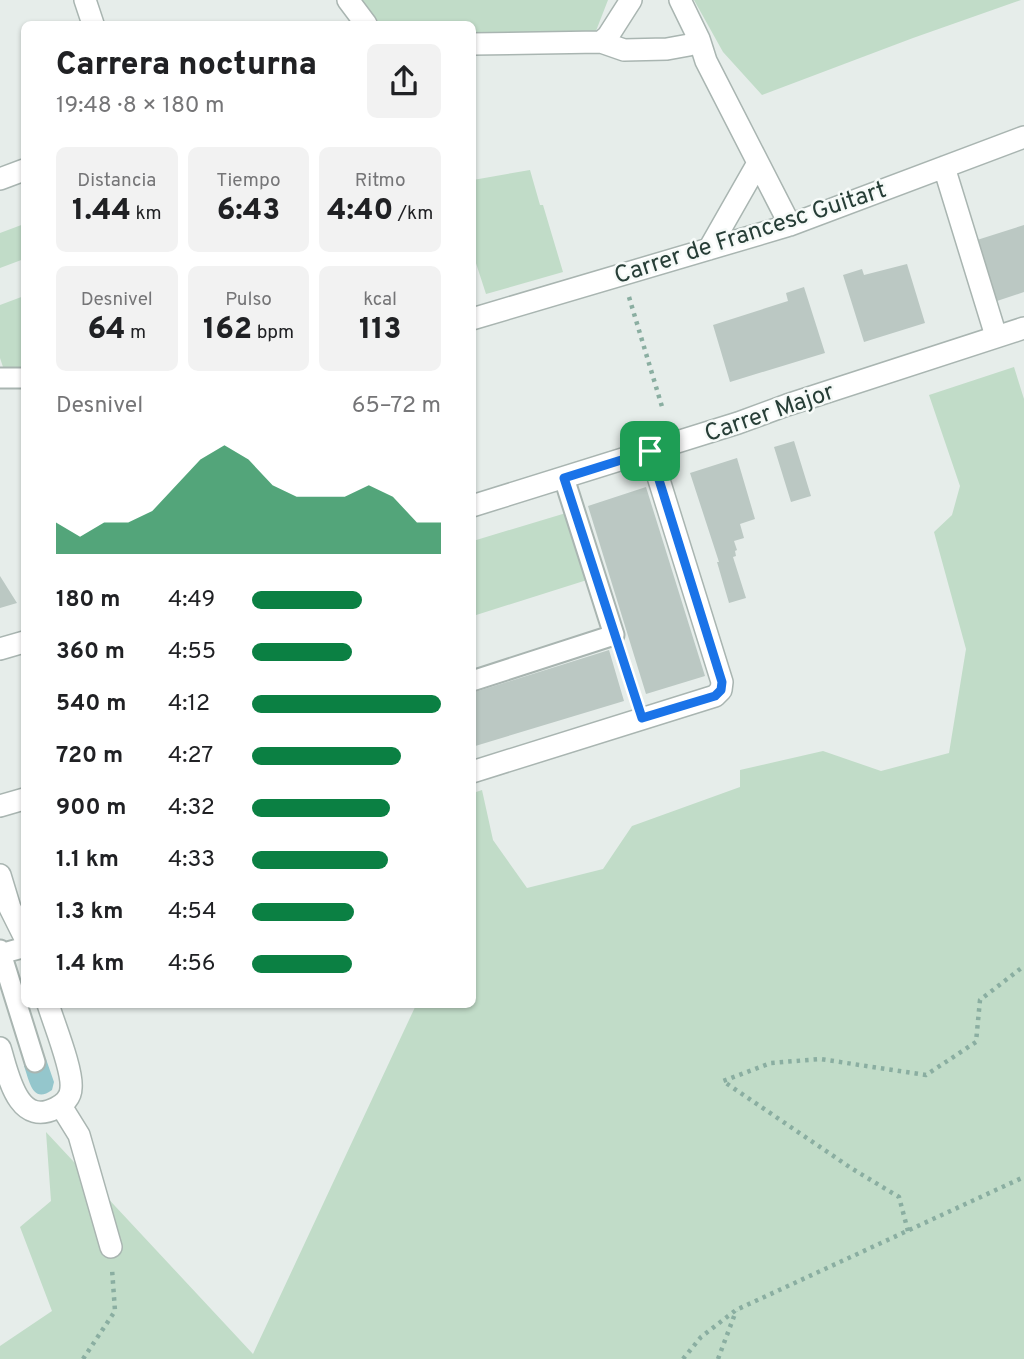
<!DOCTYPE html>
<html lang="es">
<head>
<meta charset="utf-8">
<style>
  body { margin:0; font-family:Overpass,sans-serif; background:#f2f2f2; color:#202124; height:100vh; display:flex; flex-direction:column; font-size:26px; white-space:nowrap }
  * { box-sizing:border-box; margin:0 }
  p { font-size:23px; color:#757577 }
  .icon { flex:none; width:38px; height:38px; fill:none; stroke:currentColor; stroke-width:2; stroke-linecap:round; stroke-linejoin:round }
  .map { position:relative; flex:1; overflow:hidden }
  .drawer { position:absolute; left:21px; top:21px; width:455px; height:987px; display:flex; flex-direction:column; background:#fff; border-radius:10px; box-shadow:0 2px 5px #0004 }
  .drawer>* { flex:none }
  .pin { position:absolute; display:grid; place-items:center; width:60px; height:60px; color:#fff; margin:-30px; border-radius:14px; box-shadow:0 4px 10px #0006 }
  .round { display:grid; place-items:center; flex:none; width:74px; height:74px; border-radius:10px; background:#f2f2f2 }
  .summary { display:flex; align-items:center; justify-content:space-between; height:119px; padding:0 35px }
  h1 { font-size:32px; font-weight:800; line-height:52px }
  .metrics { display:grid; grid-template-columns:repeat(3,1fr); gap:10px; height:119px; padding:7px 35px }
  .metrics div { display:grid; align-content:center; border-radius:10px; background:#f2f2f2; text-align:center }
  .metrics b { font-size:30px; font-weight:800 }
  .metrics small { font-size:19px; font-weight:400 }
  .metrics p { font-size:19px }
  .chart { height:196px; padding:14px 35px }
  .chart p { display:flex; justify-content:space-between }
  .chart svg { width:100%; height:126px; margin-top:7px; fill:#0b8043; opacity:.7 }
  ul { padding:0 35px; list-style:none; font-size:23px }
  li { display:grid; grid-template-columns:112px 84px 1fr; align-items:center; height:52px }
  li i { height:18px; border-radius:9px; background:#0b8043 }
  .map>svg:first-child { display:block }
  .green { fill:#c1dcc8 }
  .water { fill:#94c6cc }
  .building { fill:#bbc8c3 }
  .lines { fill:none; stroke-linecap:round; stroke-linejoin:round }
  .pedestrian-casing { stroke:#a9b5b1; stroke-width:23 }
  .minor-casing { stroke:#a9b5b1; stroke-width:24 }
  .tertiary-casing { stroke:#a9b5b1; stroke-width:24 }
  .path { stroke:#8aaea1; stroke-width:4.5; stroke-dasharray:3.5 5; stroke-linecap:butt }
  .pedestrian { stroke:#fff; stroke-width:19 }
  .minor { stroke:#fff; stroke-width:21 }
  .tertiary { stroke:#fff; stroke-width:21 }
  .route-casing { stroke:#fff; stroke-width:14 }
  .route { stroke:#1a73e8; stroke-width:9 }
  .labels { text-anchor:middle; stroke-width:5; stroke-linejoin:round; paint-order:stroke }
  .street-label { font-size:24px; fill:#273e37; stroke:#f6faf8 }
</style>
</head>
<body>
<div class="map">
<svg width="1024" height="1359" viewBox="0 0 1024 1359">
  <rect width="100%" height="100%" fill="#e6edea"/>
  <!-- green -->
  <path class="green" d="M350,0H608L594,36L473,41L472,24H368Z
    M694,0H1021L913,38L762,95L723,52Z
    M530,170L540,205H543L563,272L486,294L473,254V180Z
    M24,224V259L0,268V233Z
    M24,296V370H4L0,358V305Z
    M1014,367L1024,399V1359H0V1346L52,1311L20,1227L51,1201L46,1132L253,1354L416,1005L472,1004L473,793L482,790L493,840L527,888L603,869L632,826L740,787V770L823,751L881,771L949,753L966,649L934,532L952,515L960,486L929,395Z
    M566,513L587,580L473,616V541Z"/>
  <!-- water -->
  <path class="water" d="M46,1059L54,1082L52,1090C32,1105 29,1079 24,1066Z"/>
  <!-- building -->
  <path class="building" d="M1024,225V292L994,302L977,240Z
    M907,264L925,323L864,342L843,275L862,269L864,275Z
    M804,287L825,353L730,382L713,325L788,301L786,293Z
    M794,441L811,496L791,502L774,447Z
    M737,458L755,519L740,524L744,538L734,541L737,550L735,551L736,556L733,557L746,598L729,603L717,562H719L690,473Z
    M646,487L705,676L646,694L588,506Z
    M0,576L17,603L0,608Z
    M609,650L624,701L472,747V693Z"/>
  <g class="lines">
    <!-- pedestrian casing -->
    <g class="pedestrian-casing">
      <path id="pedestrian" d="M0,378H24
        M472,681L614,635L564,478
        M0,950L35,1062
        M0,954L22,948"/>
    </g>
    <!-- minor casing -->
    <g class="minor-casing">
      <path id="minor" d="M85,0L93,24
        M348,0L366,24
        M680,0L699,39L706,61L790,225
        M601,42L608,36L631,0
        M472,44L601,42L624,50L667,49L689,45L699,39
        M944,167L996,336
        M0,179L24,170
        M709,249L758,163
        M472,319L790,225L1024,137
        M472,772L715,696L721,690L722,682L650,451
        M0,806L24,799
        M0,875L10,908L24,936
        M0,1048C8,1073 17,1128 56,1108C64,1104 71,1097 71,1088C73,1070 54,1024 48,1004
        M61,1106L79,1135L111,1247"/>
    </g>
    <!-- tertiary casing -->
    <g class="tertiary-casing">
      <path id="tertiary" d="M472,506L738,423L787,405L1024,328
        M0,649L24,642"/>
    </g>
    <!-- path -->
    <path class="path" d="M629,297L663,410
      M621,656L635,697
      M908,1231L899,1197L851,1168L723,1081L771,1063L820,1059L926,1075L976,1042L980,1000L1024,966
      M83,1359L115,1311L112,1269
      M683,1359L701,1337L736,1310L1024,1177
      M718,1359L736,1311"/>
    <!-- pedestrian -->
    <use href="#pedestrian" class="pedestrian"/>
    <!-- minor -->
    <use href="#minor" class="minor"/>
    <!-- tertiary -->
    <use href="#tertiary" class="tertiary"/>
  </g>
  <g class="lines">
    <!-- route casing -->
    <g class="route-casing">
      <path id="route" d="M650,451L722,682L721,690L715,696L642,718L564,478Z"/>
    </g>
    <!-- route -->
    <use href="#route" class="route"/>
  </g>
  <g class="labels">
    <!-- street labels -->
    <g class="street-label">
      <text transform="translate(750 232) rotate(-18)" y="8">Carrer de Francesc Guitart</text>
      <text transform="translate(769 412) rotate(-19)" y="8">Carrer Major</text>
    </g>
  </g>
</svg>
<div class="pin" style="left:650px;top:451px;background:#1e9e55"><svg class="icon" aria-label="arrive" viewBox="0 0 24 24"><path d="M6 21V4h12l-3 4 3 4H6"/></svg></div>
<section class="drawer">
<div class="summary"><div><h1>Carrera nocturna</h1><p>19:48 · 8 × 180 m</p></div><a class="round"><svg class="icon" aria-label="share" viewBox="0 0 24 24"><path d="M12 15V3M7 8l5-5 5 5M5 13v7h14v-7"/></svg></a></div>
<div class="metrics">
<div><p>Distancia</p><b>1.44<small> km</small></b></div>
<div><p>Tiempo</p><b>6:43</b></div>
<div><p>Ritmo</p><b>4:40<small> /km</small></b></div>
</div>
<div class="metrics">
<div><p>Desnivel</p><b>64<small> m</small></b></div>
<div><p>Pulso</p><b>162<small> bpm</small></b></div>
<div><p>kcal</p><b>113</b></div>
</div>
<div class="chart"><p><span>Desnivel</span>65–72 m</p>
<svg viewBox="0 0 160 44" preserveAspectRatio="none"><path d="M0 44V33L10 38L20 33L30 33L40 29L50 20L60 11L70 6L80 11L90 20L100 24L110 24L120 24L130 20L140 24L150 33L160 33V44z"/></svg>
</div>
<ul>
<li><b>180 m</b>4:49<i style="width:58%"></i></li>
<li><b>360 m</b>4:55<i style="width:53%"></i></li>
<li><b>540 m</b>4:12<i style="width:100%"></i></li>
<li><b>720 m</b>4:27<i style="width:79%"></i></li>
<li><b>900 m</b>4:32<i style="width:73%"></i></li>
<li><b>1.1 km</b>4:33<i style="width:72%"></i></li>
<li><b>1.3 km</b>4:54<i style="width:54%"></i></li>
<li><b>1.4 km</b>4:56<i style="width:53%"></i></li>
</ul>
</section>
</div>
</body>
</html>
